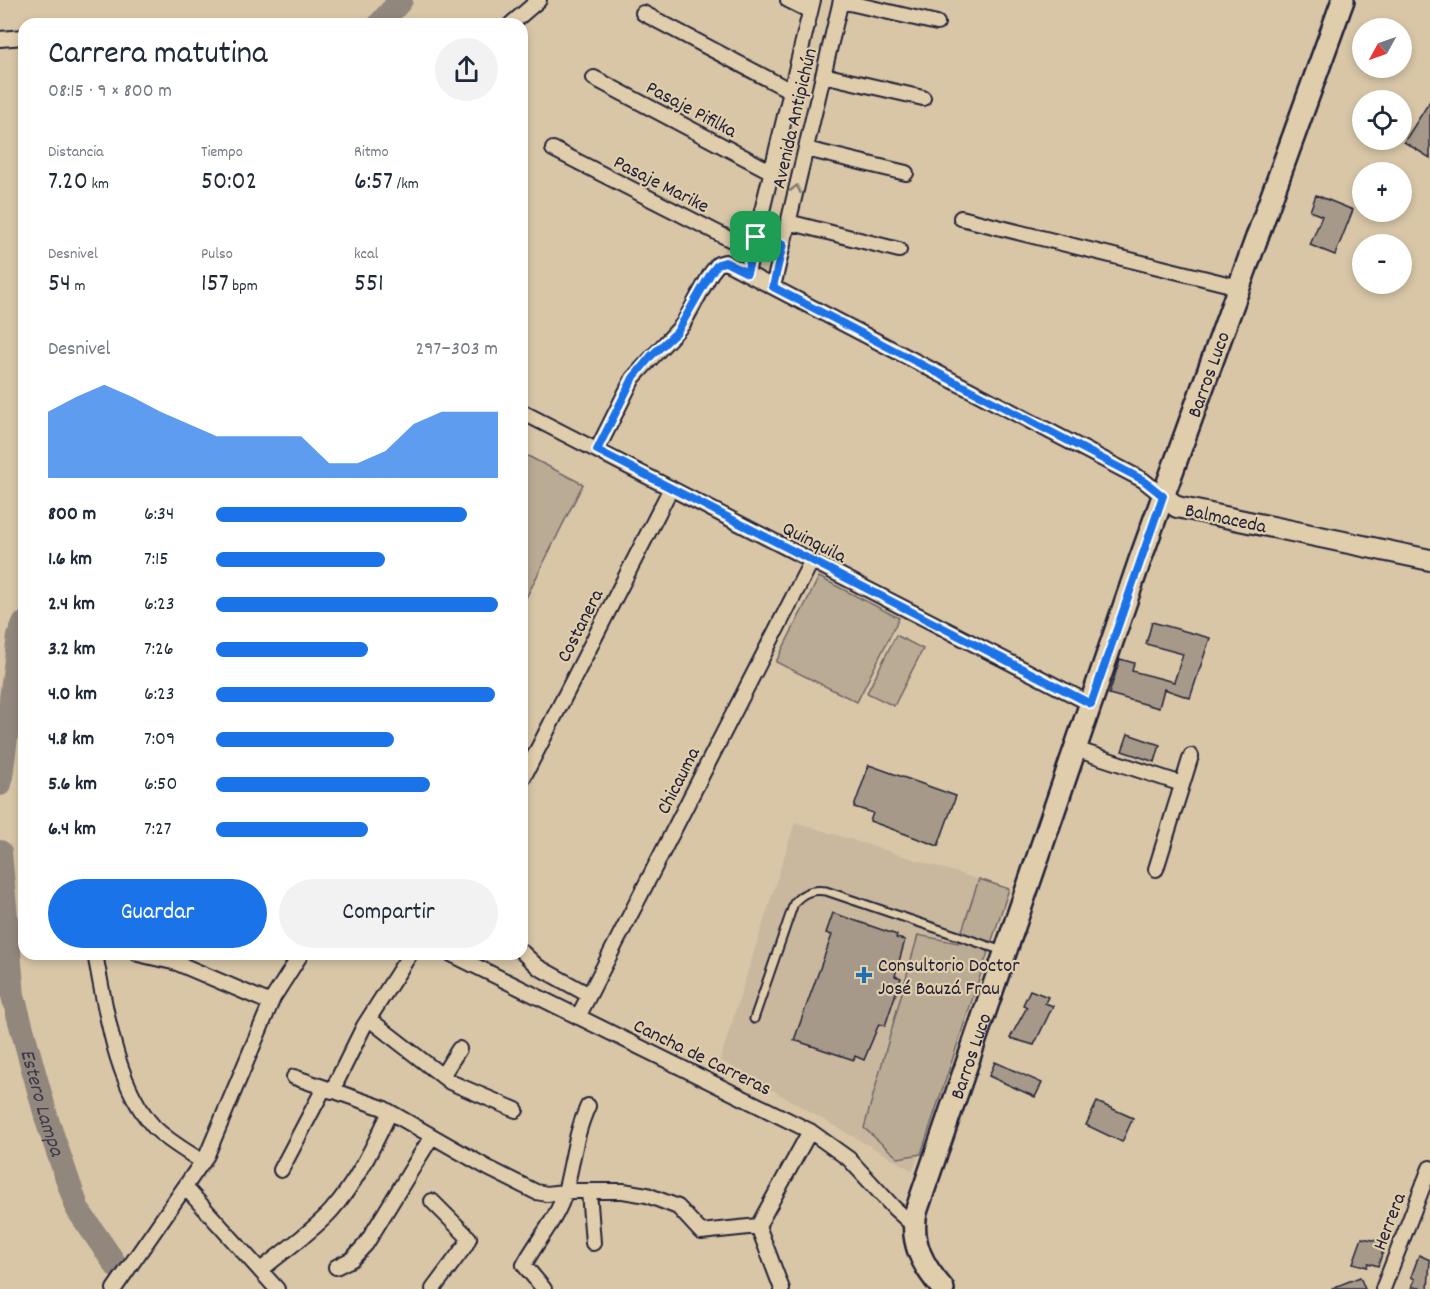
<!DOCTYPE html>
<html lang="es">
<head>
<meta charset="utf-8">
<style>
  body { margin:0; font-family:Dekko,sans-serif; background:#f2f2f3; color:#1f2937; height:100vh; display:flex; flex-direction:column; font-size:22px; white-space:nowrap }
  * { box-sizing:border-box; margin:0 }
  p { font-size:20px; color:#747a83 }
  .icon { flex:none; width:33px; height:33px; fill:none; stroke:currentColor; stroke-width:2; stroke-linecap:round; stroke-linejoin:round }
  .map { position:relative; flex:1; overflow:hidden }
  .sheet { position:absolute; left:18px; top:18px; width:510px; height:942px; display:flex; flex-direction:column; background:#fff; border-radius:18px; box-shadow:0 3px 9px #0003 }
  .sheet>* { flex:none }
  .needle { width:39px; rotate:230deg }
  .controls { position:absolute; left:1352px; top:18px; display:grid; gap:12px }
  .controls a { display:grid; place-items:center; width:60px; height:60px; border-radius:50%; background:#fff; box-shadow:0 3px 9px #0003; font-size:30px }
  .pin { position:absolute; display:grid; place-items:center; width:51px; height:51px; color:#fff; margin:-26px; border-radius:12px; box-shadow:0 3px 9px #0006 }
  .round { display:grid; place-items:center; flex:none; width:63px; height:63px; border-radius:32px; background:#f2f2f3 }
  .head { display:flex; align-items:center; justify-content:space-between; height:102px; padding:0 30px }
  h1 { font-size:33px; font-weight:600; line-height:45px }
  .stats { display:grid; grid-template-columns:repeat(3,1fr); gap:9px; height:102px; padding:6px 30px }
  .stats div { display:grid; align-content:center }
  .stats b { font-size:26px; font-weight:600 }
  .stats small { font-size:16px; font-weight:400 }
  .stats p { font-size:16px }
  .chart { height:168px; padding:12px 30px }
  .chart p { display:flex; justify-content:space-between }
  .chart svg { width:100%; height:108px; margin-top:6px; fill:#1a73e8; opacity:.7 }
  .primary-button { display:flex; gap:12px; margin-top:auto; padding:12px 30px }
  .primary-button a { flex:1; height:69px; border-radius:36px; background:#1a73e8; color:#fff; font-size:24px; font-weight:600; line-height:69px; text-align:center }
  .primary-button a+a { background:#f2f2f3; color:#1f2937 }
  ul { padding:0 30px; list-style:none; font-size:20px }
  li { display:grid; grid-template-columns:96px 72px 1fr; align-items:center; height:45px }
  li i { height:15px; border-radius:8px; background:#1a73e8 }
  .map>svg:first-child { display:block }
  .built { fill:#c9b89e }
  .green { fill:#baab95; stroke:#6e6668; stroke-width:1.5 }
  .lines { fill:none; stroke-linecap:round; stroke-linejoin:round }
  .river { stroke:#92877d; stroke-width:24 }
  .building { fill:#a69989; stroke:#22223b; stroke-width:1.5 }
  .lane-casing { stroke:#22223b; stroke-width:11 }
  .street-casing { stroke:#22223b; stroke-width:18 }
  .secondary-casing { stroke:#22223b; stroke-width:24 }
  .primary-casing { stroke:#22223b; stroke-width:26 }
  .lane { stroke:#e0cdab; stroke-width:7 }
  .street { stroke:#e0cdab; stroke-width:14 }
  .secondary { stroke:#e0cdab; stroke-width:20 }
  .primary { stroke:#e0cdab; stroke-width:21 }
  .oneway { stroke:#817873 }
  .route-casing { stroke:#fff; stroke-width:12 }
  .route { stroke:#1a73e8; stroke-width:8 }
  .poi-dot { fill:#1f6fb2; stroke:#e0cdab; stroke-width:2 }
  .labels { text-anchor:middle; stroke-width:4.5; stroke-linejoin:round; paint-order:stroke }
  .street-label { font-size:20px; fill:#22223b; stroke:#e0cdab }
  .poi-label { font-size:20px; fill:#22223b; stroke:#e0cdab; text-anchor:start }
  .water-label { font-size:21px; font-style:italic; fill:#3e3b4c; stroke:#e0cdab }
</style>
</head>
<body>
<div class="map">
<svg width="1430" height="1289" viewBox="0 0 1430 1289">
  <rect width="100%" height="100%" fill="#d8c6a7"/>
  <filter id="ink" filterUnits="userSpaceOnUse"><feTurbulence type="fractalNoise" baseFrequency=".0167" numOctaves="2"/><feDisplacementMap in="SourceGraphic" scale="12" xChannelSelector="R" yChannelSelector="G"/><feConvolveMatrix kernelMatrix="1 2 1 2 8 2 1 2 1" color-interpolation-filters="sRGB"/></filter>
  <g filter="url(#ink)">
    <!-- built -->
    <path class="built" d="M795,822L1009,889L913,1171L720,1060Z"/>
    <!-- green -->
    <path class="green" d="M522,453L583,484L522,606Z
      M819,577L899,618L857,702L776,662Z
      M896,635L923,649L894,706L867,693Z
      M979,879L1009,889L921,1154L898,1158L864,1128L918,935L958,943Z"/>
    <g class="lines">
      <!-- river -->
      <g class="river">
        <path d="M380,24L401,0"/>
        <path d="M0,784L19,636L24,624"/>
        <path id="s1" d="M0,852L13,996L48,1123L78,1210L118,1268"/>
      </g>
    </g>
    <!-- building -->
    <path class="building" d="M1430,101V158L1404,142Z
      M1316,195L1353,210L1335,255L1310,245L1322,216L1310,211Z
      M1152,622L1210,638L1190,698L1164,689L1159,708L1109,694L1120,659L1134,663L1132,671L1174,682L1183,654L1146,644Z
      M1128,734L1160,745L1155,762L1122,751Z
      M869,765L956,796L938,846L870,821L873,813L854,807Z
      M833,913L897,935L896,938L905,940L895,976L901,978L885,1026L879,1024L864,1060L855,1056L854,1060L794,1040L832,935L826,933Z
      M1030,990L1048,997L1045,1003L1053,1006L1034,1045L1010,1038L1027,1007L1023,1005Z
      M995,1062L1042,1083L1035,1097L989,1076Z
      M1097,1102L1133,1118L1122,1142L1086,1125Z
      M1362,1238L1379,1241L1377,1246L1384,1248L1378,1266L1368,1263L1367,1267L1353,1263Z
      M1419,1255L1430,1260L1428,1289L1412,1287L1415,1279L1411,1277Z
      M1360,1277L1365,1289H1332V1288Z"/>
    <g class="lines">
      <!-- lane casing -->
      <g class="lane-casing">
        <path id="lane" d="M754,1019L794,903C803,892 813,889 826,891L1003,951"/>
      </g>
      <!-- street casing -->
      <g class="street-casing">
        <path id="street" d="M788,0L810,11
          M841,1L937,23
          M643,13L791,91
          M511,24L539,0
          M0,39L24,37
          M823,75L923,98
          M594,78L772,172
          M553,149L753,251
          M806,149L906,173
          M961,218L1239,287
          M788,222L899,250
          M756,237L783,244
          M747,273L813,0
          M773,287L841,0
          M522,412L1091,704
          M597,450L633,378L683,324L711,273L718,264L725,262L1143,480L1163,496
          M1075,749L1182,784
          M522,780L671,488
          M1156,869L1191,756
          M522,952L538,967L589,995
          M95,954C106,1009 115,1084 154,1127C168,1141 186,1151 203,1162
          M138,954L177,963L271,1003
          M451,954L810,1131L849,1159L894,1208L914,1226
          M578,1017L811,562
          M369,1019L450,1082L516,1110
          M442,1076L459,1049
          M294,1077L383,1108L488,1168L536,1192L547,1194L572,1191H623L647,1195L678,1207L701,1232L758,1226
          M332,1091L364,1026L410,954
          M281,1170L324,1088
          M185,1187L277,1289
          M589,1191L593,1243
          M432,1201L469,1238L465,1246L433,1289
          M336,1267L352,1259L366,1244L432,1136
          M261,1270C283,1251 311,1233 331,1211C357,1182 373,1147 390,1112
          M114,1289L207,1155L273,998L301,954
          M544,1289L524,1265C537,1240 557,1220 565,1192C573,1162 575,1134 588,1106
          M782,1289L758,1226L810,1131
          M1383,1289L1430,1168"/>
      </g>
      <!-- secondary casing -->
      <g class="secondary-casing">
        <path id="secondary" d="M1163,496L1177,507L1430,560"/>
      </g>
      <!-- primary casing -->
      <g class="primary-casing">
        <g id="primary">
          <path id="s2" d="M943,1289C923,1266 910,1243 916,1212L1140,560L1343,0"/>
        </g>
      </g>
      <!-- lane -->
      <use href="#lane" class="lane"/>
      <!-- street -->
      <use href="#street" class="street"/>
      <!-- secondary -->
      <use href="#secondary" class="secondary"/>
      <!-- primary -->
      <use href="#primary" class="primary"/>
    </g>
    <!-- one-way arrows -->
    <defs><path id="oneway-chevron" d="M-2-3.5L2.5 0L-2 3.5" fill="none" stroke-width="1.6" stroke-linecap="round" stroke-linejoin="round" transform="scale(1.5)"/></defs>
    <use class="oneway" href="#oneway-chevron" transform="translate(796 189) rotate(-77)"/>
  </g>
  <g class="lines" filter="url(#ink)">
    <!-- route casing -->
    <g class="route-casing">
      <path id="route" d="M756,237L783,244L773,287L1143,480L1163,496L1091,704L597,450L633,378L651,356L677,332L711,273L718,264L725,262L747,273Z"/>
    </g>
    <!-- route -->
    <use href="#route" class="route"/>
  </g>
  <!-- markers -->
  <path class="poi-dot" d="M861 966h6v6h6v6h-6v6h-6v-6h-6v-6h6z"/>
  <g class="labels">
    <!-- street labels -->
    <g class="street-label">
      <text transform="translate(692 108) rotate(28)" y="7">Pasaje Pifilka</text>
      <text transform="translate(793 118) rotate(-77)" y="7">Avenida Antipichún</text>
      <text transform="translate(662 183) rotate(27)" y="7">Pasaje Marike</text>
      <text dy="7" stroke="none"><textPath href="#s2" startOffset="972">Barros Luco</textPath></text>
      <text transform="translate(1226 517) rotate(12)" y="7">Balmaceda</text>
      <text transform="translate(815 541) rotate(27)" y="7">Quinquila</text>
      <text transform="translate(579 625) rotate(-63)" y="7">Costanera</text>
      <text transform="translate(677 780) rotate(-63)" y="7">Chicauma</text>
      <text dy="7" stroke="none"><textPath href="#s2" startOffset="250">Barros Luco</textPath></text>
      <text transform="translate(703 1056) rotate(26)" y="7">Cancha de Carreras</text>
      <text transform="translate(1388 1221) rotate(-69)" y="7">Herrera</text>
    </g>
    <!-- poi labels -->
    <g class="poi-label">
      <text x="878" y="971">Consultorio Doctor<tspan x="878" dy="23">José Bauzá Frau</tspan></text>
    </g>
    <!-- water labels -->
    <g class="water-label">
      <text dy="7" stroke="none"><textPath href="#s1" startOffset="255">Estero Lampa</textPath></text>
    </g>
  </g>
</svg>
<div class="controls">
<a><svg class="needle" viewBox="-14 -14 28 28"><path d="M0-13l5 13h-10z" fill="#e53935"/><path d="M0 13l5-13h-10z" fill="#747a83"/></svg></a>
<a><svg class="icon" aria-label="locate" viewBox="0 0 24 24"><circle cx="12" cy="12" r="6"/><path d="M12 2v4M12 18v4M2 12h4M18 12h4"/></svg></a>
<a>+</a>
<a>−</a>
</div>
<div class="pin" style="left:756px;top:237px;background:#1e9e55"><svg class="icon" aria-label="arrive" viewBox="0 0 24 24"><path d="M6 21V4h12l-3 4 3 4H6"/></svg></div>
<section class="sheet">
<div class="head"><div><h1>Carrera matutina</h1><p>08:15 · 9 × 800 m</p></div><a class="round"><svg class="icon" aria-label="share" viewBox="0 0 24 24"><path d="M12 15V3M7 8l5-5 5 5M5 13v7h14v-7"/></svg></a></div>
<div class="stats">
<div><p>Distancia</p><b>7.20<small> km</small></b></div>
<div><p>Tiempo</p><b>50:02</b></div>
<div><p>Ritmo</p><b>6:57<small> /km</small></b></div>
</div>
<div class="stats">
<div><p>Desnivel</p><b>54<small> m</small></b></div>
<div><p>Pulso</p><b>157<small> bpm</small></b></div>
<div><p>kcal</p><b>551</b></div>
</div>
<div class="chart"><p><span>Desnivel</span>297–303 m</p>
<svg viewBox="0 0 160 44" preserveAspectRatio="none"><path d="M0 44V17L10 11L20 6L30 11L40 17L50 22L60 27L70 27L80 27L90 27L100 38L110 38L120 33L130 22L140 17L150 17L160 17V44z"/></svg>
</div>
<ul>
<li><b>800 m</b>6:34<i style="width:89%"></i></li>
<li><b>1.6 km</b>7:15<i style="width:60%"></i></li>
<li><b>2.4 km</b>6:23<i style="width:100%"></i></li>
<li><b>3.2 km</b>7:26<i style="width:54%"></i></li>
<li><b>4.0 km</b>6:23<i style="width:99%"></i></li>
<li><b>4.8 km</b>7:09<i style="width:63%"></i></li>
<li><b>5.6 km</b>6:50<i style="width:76%"></i></li>
<li><b>6.4 km</b>7:27<i style="width:54%"></i></li>
</ul>
<div class="primary-button"><a>Guardar</a><a>Compartir</a></div>
</section>
</div>
</body>
</html>
